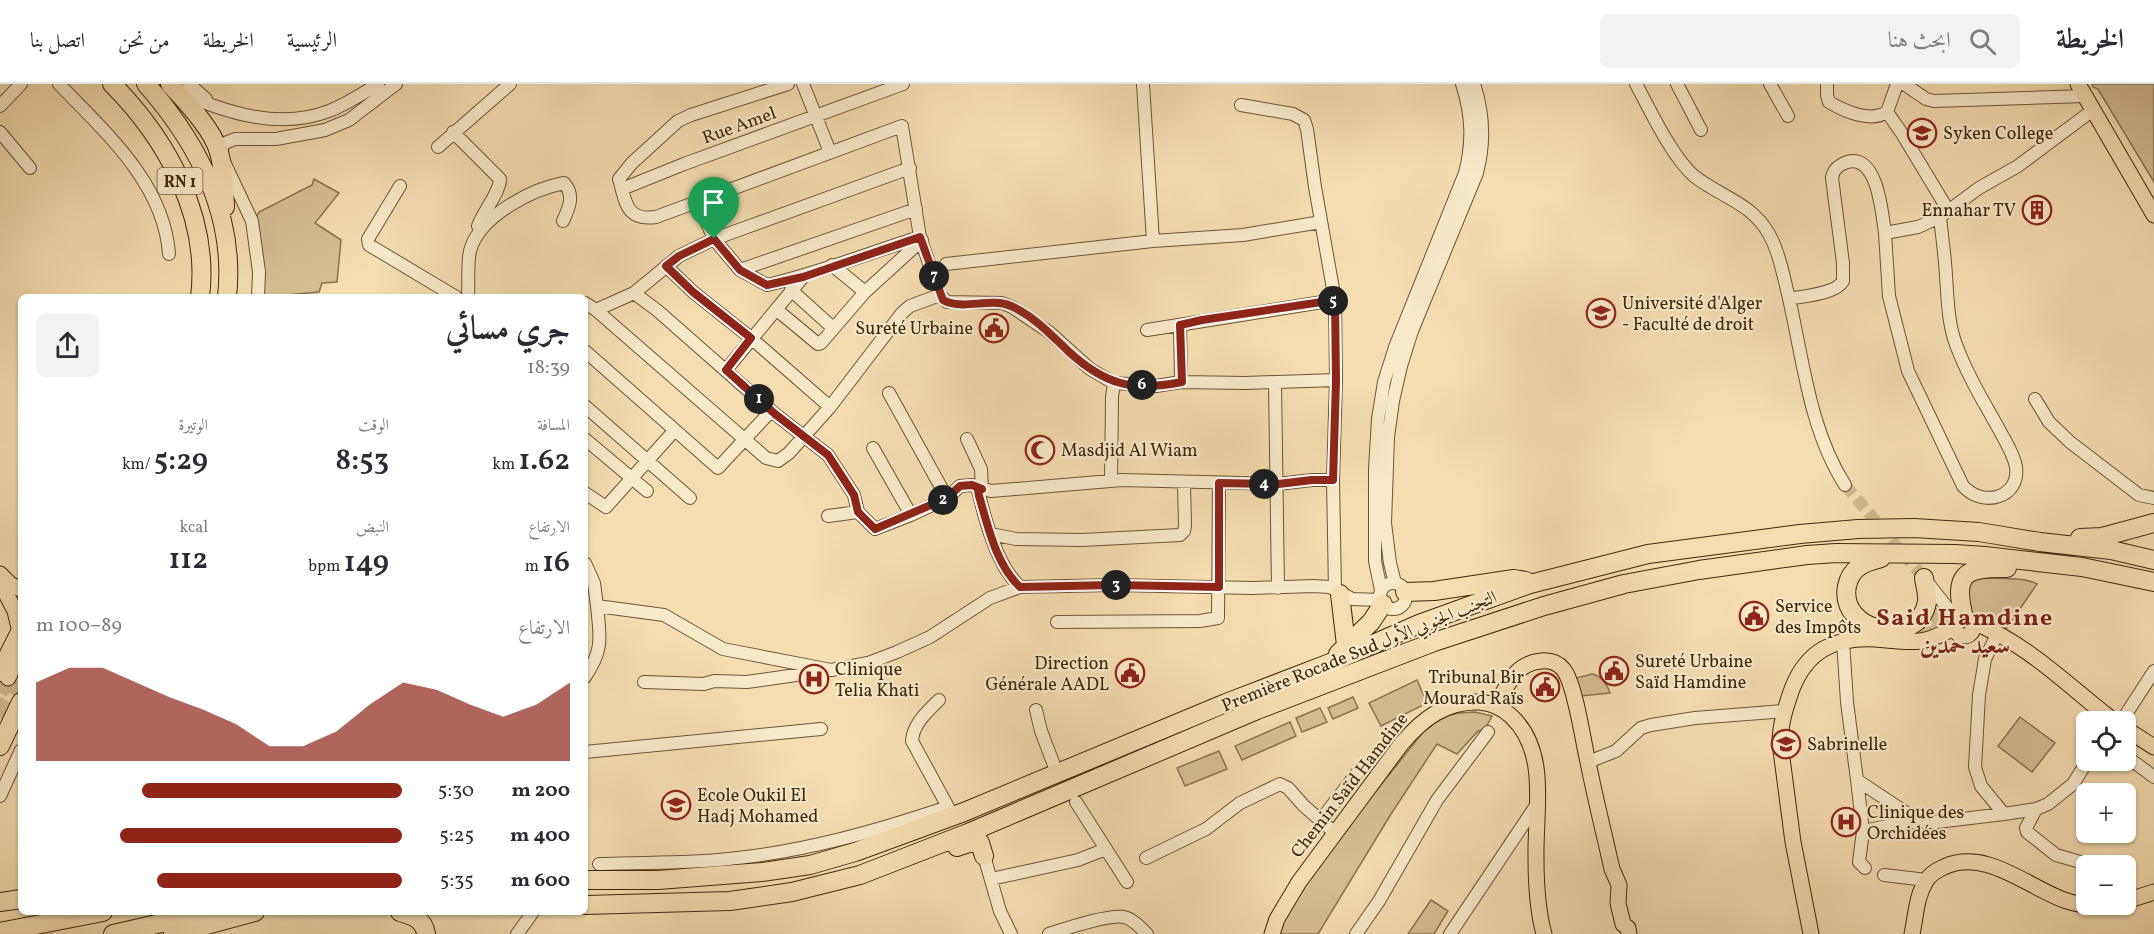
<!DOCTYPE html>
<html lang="ar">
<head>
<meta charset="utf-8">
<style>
  body { margin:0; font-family:Vollkorn,Amiri,serif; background:#f2f2f3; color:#2b2b33; direction:rtl; height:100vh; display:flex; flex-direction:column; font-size:22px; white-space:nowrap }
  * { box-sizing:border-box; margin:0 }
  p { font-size:20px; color:#7c7c81 }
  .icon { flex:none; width:33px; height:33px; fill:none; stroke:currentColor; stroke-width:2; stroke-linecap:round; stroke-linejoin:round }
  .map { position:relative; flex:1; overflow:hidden; direction:ltr }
  .panel { position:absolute; left:18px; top:210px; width:570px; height:621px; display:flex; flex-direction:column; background:#fff; border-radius:9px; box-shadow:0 2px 4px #0004; direction:rtl }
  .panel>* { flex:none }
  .fabs { position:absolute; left:2076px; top:627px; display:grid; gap:12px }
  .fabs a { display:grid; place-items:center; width:60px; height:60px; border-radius:9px; background:#fff; box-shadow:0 2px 4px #0004; font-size:30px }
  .pin { position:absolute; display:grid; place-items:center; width:51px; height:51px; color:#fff; margin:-62px -26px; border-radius:50% 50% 50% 0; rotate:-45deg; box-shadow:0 0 6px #0007 }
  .pin .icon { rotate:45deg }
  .km { position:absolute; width:30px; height:30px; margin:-15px; border-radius:50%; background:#222; color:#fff; font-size:16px; line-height:30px; text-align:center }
  .round { display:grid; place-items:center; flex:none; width:63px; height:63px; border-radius:9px; background:#f2f2f3 }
  .summary { display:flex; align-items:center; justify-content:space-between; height:102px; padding:0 18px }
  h1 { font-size:33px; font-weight:600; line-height:45px }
  .metrics { display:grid; grid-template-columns:repeat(3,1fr); gap:9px; height:102px; padding:6px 18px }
  .metrics div { display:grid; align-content:center }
  .metrics b { font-size:30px; font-weight:600 }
  .metrics small { font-size:16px; font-weight:400 }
  .metrics p { font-size:16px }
  .chart { height:168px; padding:12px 18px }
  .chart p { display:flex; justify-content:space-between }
  .chart svg { width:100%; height:108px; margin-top:6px; fill:#8f2418; opacity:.7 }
  ul { padding:0 18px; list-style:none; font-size:20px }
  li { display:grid; grid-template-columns:96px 72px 1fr; align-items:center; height:45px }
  li i { height:15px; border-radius:8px; background:#8f2418 }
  header { display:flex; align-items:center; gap:36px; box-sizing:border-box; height:84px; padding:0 30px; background:#fff; border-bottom:2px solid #e1e1e2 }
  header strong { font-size:28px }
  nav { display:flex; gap:33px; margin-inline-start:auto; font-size:21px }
  .search { width:420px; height:54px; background:#f2f2f3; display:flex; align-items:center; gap:15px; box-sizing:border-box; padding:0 21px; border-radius:9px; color:#7c7c81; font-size:22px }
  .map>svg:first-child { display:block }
  .green { fill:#d6be93; stroke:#8a7250; stroke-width:1.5 }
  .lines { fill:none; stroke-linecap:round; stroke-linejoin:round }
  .minor-tunnel { stroke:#d1b98e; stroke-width:12; stroke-dasharray:12 6; stroke-linecap:butt }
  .major-tunnel { stroke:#d1b98e; stroke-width:15; stroke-dasharray:15 8; stroke-linecap:butt }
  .highway-tunnel { stroke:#d1b98e; stroke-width:18; stroke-dasharray:18 9; stroke-linecap:butt }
  .minor-casing { stroke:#6c5435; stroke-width:14 }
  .major-casing { stroke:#3f270c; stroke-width:17 }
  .highway-casing { stroke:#3f270c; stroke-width:20 }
  .minor { stroke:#f8e9cb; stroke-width:12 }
  .major { stroke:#f5ddaf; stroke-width:15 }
  .highway { stroke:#f5ddaf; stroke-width:18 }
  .route-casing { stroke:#fff; stroke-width:12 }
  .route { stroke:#8f2418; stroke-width:8 }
  .labels { text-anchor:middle; stroke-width:4.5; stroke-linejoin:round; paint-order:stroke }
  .shield { fill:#f8e9cb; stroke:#766145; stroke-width:1.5 }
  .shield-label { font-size:16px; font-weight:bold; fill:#3f270c }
  .street-label { font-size:18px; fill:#3f270c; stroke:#f8e9cb }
  .poi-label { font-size:18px; fill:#3f270c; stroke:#f8e9cb; text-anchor:start }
  .district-label { font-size:24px; font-weight:bold; letter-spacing:1.5px; fill:#7a1f14; stroke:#f8e9cb }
</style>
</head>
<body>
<header>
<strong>الخريطة</strong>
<div class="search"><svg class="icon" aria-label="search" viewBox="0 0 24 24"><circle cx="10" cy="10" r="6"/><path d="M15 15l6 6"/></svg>ابحث هنا</div>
<nav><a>الرئيسية</a><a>الخريطة</a><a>من نحن</a><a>اتصل بنا</a></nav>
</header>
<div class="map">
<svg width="2154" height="850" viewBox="0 0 2154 850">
  <rect width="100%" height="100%" fill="#f5ddaf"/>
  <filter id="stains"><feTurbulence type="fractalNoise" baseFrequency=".00333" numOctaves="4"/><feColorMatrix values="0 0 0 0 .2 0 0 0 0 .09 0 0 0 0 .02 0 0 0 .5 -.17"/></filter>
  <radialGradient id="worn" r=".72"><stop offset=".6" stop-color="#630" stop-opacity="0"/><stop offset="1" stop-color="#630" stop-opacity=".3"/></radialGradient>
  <!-- green -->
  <path class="green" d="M2092,0H2154V98L2098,5L2093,3Z
    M314,95L339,109L315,139L341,156L337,198L322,199L319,208L264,213L254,137L259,128L312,101Z
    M1976,494C1992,495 2024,492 2037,500L2006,545L1978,536L1965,518L1969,499Z
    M1933,521L1946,536L1944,544L1906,554Z
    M1592,590C1601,592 1607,600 1610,609L1581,612L1576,594Z
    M1417,596L1427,619L1381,642L1369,619Z
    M1353,613L1358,624L1333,635L1328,624Z
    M1320,624L1327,638L1302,648L1296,634Z
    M1475,628L1492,632L1485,645L1478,647L1457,670L1437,660L1391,730L1318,850H1277L1294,815L1345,746L1427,643L1447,632L1459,629Z
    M2020,633L2055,659L2032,688L1998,662Z
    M1290,638L1296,652L1242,676L1235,662Z
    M1219,667L1227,685L1185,702L1177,684Z
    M1431,816L1448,827L1434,850H1408Z"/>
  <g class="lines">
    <!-- minor-tunnel -->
    <path class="minor-tunnel" d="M1845,401L1924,494"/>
    <!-- major-tunnel -->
    <path class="major-tunnel" d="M0,609L8,594
      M0,630L21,593"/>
    <!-- highway-tunnel -->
    <path class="highway-tunnel" d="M0,634L5,623"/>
    <!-- minor casing -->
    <g class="minor-casing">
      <path id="minor" d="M59,0C105,48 164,99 169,170
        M189,0L206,15
        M788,0L691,31L678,37L632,79L619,95C626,119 626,137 656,133L902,42L920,153L940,211L947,218L1002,219L1012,223L1049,248L1090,285L1114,299L1156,302L1181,298L1245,299L1336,296
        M803,0L830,68
        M1143,0L1153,157
        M1636,0C1650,26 1672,73 1694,92C1719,112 1752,119 1769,150C1779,168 1783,190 1788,210C1803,274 1809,345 1845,401
        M1677,0L1701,46
        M1770,0L1788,32
        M1827,0V11L1829,18C1844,27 1870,39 1887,28L1897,0
        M1904,0L1926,15L1934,17L2085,12
        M181,9C227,29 280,46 329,27C347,20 362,10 378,0
        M1241,21L1293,30L1304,36L1307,45L1315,103L1335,216L1336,296L1333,396L1335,506
        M0,22L21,0
        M1887,28L1901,48L1948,126
        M0,48L30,84
        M453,48L500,95C500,108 483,128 478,142
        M438,63L510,0
        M400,102L368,155L369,161L456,213
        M622,105L684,80L903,0
        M698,119L714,155L740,186L767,201C819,189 869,169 920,153
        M1940,133C1942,153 1945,172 1946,192C1948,219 1948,244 1959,268C1970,297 1987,323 2001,349C2007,360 2014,371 2016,383C2020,414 1983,424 1963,402L1908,287L1889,212L1885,149L1918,143L1940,133L1979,104L2018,82L2093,26
        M946,180L1153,157L1243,151L1321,138
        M832,181L865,208
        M666,182L693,208L751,254L830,323
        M740,186L916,125
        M791,206L833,244
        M634,209L658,227L775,330L828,371L854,411L858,428L875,445L911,431L947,414L960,402L972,401L991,407L1122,396L1278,400L1312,396H1333
        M258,213L259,188L252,137L219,67L225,59L235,55H276L325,46L349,36L396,0
        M468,213C469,198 467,181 470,167C479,132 532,105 564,99C575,111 569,124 563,137
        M1789,215C1803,212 1836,210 1843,197V179L1832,94C1833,85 1839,81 1847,78C1878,69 1882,130 1885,149
        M585,219L596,226L766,374L778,377L789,369L830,323L902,229L910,222L940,211
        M596,226L634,209L679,172L714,155L910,84
        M777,226L818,260L821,259L865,208L922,156
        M1180,241L1181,298
        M1147,246L1335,216
        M585,267L718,384L771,327
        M726,286L803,193
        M1275,298L1278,504
        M889,309L947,414
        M2035,315L2049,338L2070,358L2139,411L2154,414
        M585,322L690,414
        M585,355L647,407
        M967,355L981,385L982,405L978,406C985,436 997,482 1020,503
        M873,364L911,431
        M1111,397L1112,313L1114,299
        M585,409L606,423L674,347
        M828,432L858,428
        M991,450L1016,455L1082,456L1180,451L1184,447L1185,442L1184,398
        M585,479L594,499L597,522
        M1927,498L1958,537
        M1395,499L1390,479L1385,439L1388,353L1393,317L1401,282L1412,247L1477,89C1485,58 1484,30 1474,0
        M1380 512a13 13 0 1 1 26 0a13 13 0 1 1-26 0Z
        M1381,506L1375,477V385L1378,335L1384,298L1395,263L1465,89C1473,58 1472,31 1462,0
        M1057,538L1200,537L1218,534L1219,399
        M1997,551L1985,575L1979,611L1975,683L1981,702L2004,730
        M1843,557L1847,618L1857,696L1920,738H1937L2004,730L2036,725L2048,720L2073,700L2088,676
        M585,593C604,565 600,553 597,522L664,531L723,565L831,586L868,579L897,568L930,553L990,514L1020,503L1114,501L1253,504L1313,502L1330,503L1352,515L1380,516
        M644,598L704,600L714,597L747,598L824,587
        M1036,626L1041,647L1057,689
        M2121,638L2154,587
        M585,668L821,645
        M2126,672L2154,693
        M1588,678L1616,667L1641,644L1651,641L1695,634L1785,627
        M1857,696L1863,747L1859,778L1865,784
        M0,712L21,666
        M1076,718L1127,798
        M2036,725L2026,744L2027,748L2056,771L2094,782
        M1321,736L1357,689
        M1863,747L1903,739L1920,738
        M984,772L1000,827L1011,850
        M1146,774L1206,745L1240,719L1280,700L1288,704L1304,722L1335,749
        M599,780C642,778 686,780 728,775C803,768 877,747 948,723L912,657C913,640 927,628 939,616
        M1884,791L1926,796
        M991,795L1078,776L1106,765
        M517,850L533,828
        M1049,850C1065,845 1108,830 1124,833C1133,835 1141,844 1147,850
        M1356,850L1379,817L1437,716L1488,648
        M1450,850L1537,720"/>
    </g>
    <!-- major casing -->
    <g class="major-casing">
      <path id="major" d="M2078,0L2154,131
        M0,490L11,501L21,505
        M0,498L15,527L20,548
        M1955 543a9 9 0 1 1 18 0a9 9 0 1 1-18 0Z
        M1970,537C2026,558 2068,602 2115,638
        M8,594L21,568
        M1496,622C1501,612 1511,594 1518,587C1530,576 1552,572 1563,585C1575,598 1583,658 1588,678C1595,714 1604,749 1612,785L1619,801L1618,819L1623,840L1628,844L1629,850
        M2126,645L2154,663
        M2126,817L2154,808
        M1272,850L1277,835L1299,798L1402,659C1423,635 1445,617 1479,618C1492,619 1503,624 1512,633C1549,668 1535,728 1536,773C1536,798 1537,825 1544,850
        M1811,850L1793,758L1780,659C1780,640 1786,622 1792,605C1807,566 1835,553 1875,555C1891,556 1906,559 1921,557C1934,555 1944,549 1955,543
        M1912,850C1916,832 1916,813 1926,797C1930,790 1937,786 1944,783C1985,764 2026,802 2064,816C2078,821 2094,823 2109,820"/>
    </g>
    <!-- highway casing -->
    <g class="highway-casing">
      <path id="highway" d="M112,0C167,55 210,133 200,213
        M146,0C198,59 236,132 227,213
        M170,0C186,18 212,44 219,68C224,85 224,105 225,123
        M2080,454L2102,453L2154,439
        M1881,474C1865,478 1851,483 1847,502C1838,549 1919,565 1927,518C1928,510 1925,502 1924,494
        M1405,508L1434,507L1514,495L1526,497
        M1340,510L1346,561
        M1964,534C1953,490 1964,483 2007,484
        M1338,570L1371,538L1383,520
        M0,588L21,546
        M0,662L21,618
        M957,763L969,759H980L984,772
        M585,796H658L762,788L810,781L855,768L964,728L1226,619L1330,579L1419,540L1530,500L1648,470L1800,450L1858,445L1914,444L1979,448L2040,458L2111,466L2154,476
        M0,818L21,815
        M585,821L730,817L792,808L860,791L968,749L1257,626L1434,558L1544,522L1624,500L1699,486L1807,471L1836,469L1955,470L1985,472L2082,483L2154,498
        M400,828C413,832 424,835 426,850
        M0,848L103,828
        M113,850L210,828
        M173,850L255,828"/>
    </g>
    <!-- minor -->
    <use href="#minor" class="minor"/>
    <!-- major -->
    <use href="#major" class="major"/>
    <!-- highway -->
    <use href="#highway" class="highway"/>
  </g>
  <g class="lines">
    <!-- route casing -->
    <g class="route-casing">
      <path id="route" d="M920,153L943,216C963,227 990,213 1011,222C1034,232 1051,251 1068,267C1105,301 1133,308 1182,298L1180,241L1202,236L1335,216L1336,297L1333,396H1312L1278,400L1219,399V503L1114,501L1020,503C996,481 988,442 979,412L978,406L982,405L972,401L960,402L947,414L875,445L858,428L854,411L828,371L775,330L726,286L751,254L693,208L666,182L679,172L714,155L740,186L767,201L803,193Z"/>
    </g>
    <!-- route -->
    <use href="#route" class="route"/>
  </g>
  <!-- icons -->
  <defs>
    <g id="school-ring" transform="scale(1.5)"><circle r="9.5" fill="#f8e9cb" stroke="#8f2418" stroke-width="1.5"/><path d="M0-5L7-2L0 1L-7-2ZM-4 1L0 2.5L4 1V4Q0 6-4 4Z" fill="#8f2418"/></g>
    <g id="building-ring" transform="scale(1.5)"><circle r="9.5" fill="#f8e9cb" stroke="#8f2418" stroke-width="1.5"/><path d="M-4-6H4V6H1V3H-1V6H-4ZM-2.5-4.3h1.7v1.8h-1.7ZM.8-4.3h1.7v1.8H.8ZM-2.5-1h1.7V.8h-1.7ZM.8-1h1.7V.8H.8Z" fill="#8f2418"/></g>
    <g id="university-ring" transform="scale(1.5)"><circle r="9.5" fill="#f8e9cb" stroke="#8f2418" stroke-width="1.5"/><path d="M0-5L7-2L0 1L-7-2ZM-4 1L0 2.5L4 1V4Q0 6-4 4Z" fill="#8f2418"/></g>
    <g id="civic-ring" transform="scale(1.5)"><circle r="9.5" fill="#f8e9cb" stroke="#8f2418" stroke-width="1.5"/><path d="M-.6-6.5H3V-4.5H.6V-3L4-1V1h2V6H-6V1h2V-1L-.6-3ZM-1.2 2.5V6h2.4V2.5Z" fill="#8f2418"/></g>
    <g id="mosque-ring" transform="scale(1.5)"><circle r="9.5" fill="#f8e9cb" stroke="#8f2418" stroke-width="1.5"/><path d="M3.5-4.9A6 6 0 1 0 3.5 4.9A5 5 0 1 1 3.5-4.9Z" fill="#8f2418"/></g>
    <g id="hospital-ring" transform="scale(1.5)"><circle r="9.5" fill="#f8e9cb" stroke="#8f2418" stroke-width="1.5"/><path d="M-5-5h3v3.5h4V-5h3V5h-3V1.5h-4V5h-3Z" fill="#8f2418"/></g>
  </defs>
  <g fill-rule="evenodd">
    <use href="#school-ring" x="1922" y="49"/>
    <use href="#building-ring" x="2037" y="126"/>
    <use href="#university-ring" x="1601" y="229"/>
    <use href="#civic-ring" x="994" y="244"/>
    <use href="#mosque-ring" x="1040" y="366"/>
    <use href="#civic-ring" x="1754" y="532"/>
    <use href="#civic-ring" x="1614" y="587"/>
    <use href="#civic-ring" x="1130" y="589"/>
    <use href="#hospital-ring" x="814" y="595"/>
    <use href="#civic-ring" x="1545" y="603"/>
    <use href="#school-ring" x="1786" y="660"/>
    <use href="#school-ring" x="676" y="721"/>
    <use href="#hospital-ring" x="1846" y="738"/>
  </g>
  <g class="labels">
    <!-- shield labels -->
    <rect class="shield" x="157.5" y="84" width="45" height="26" rx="4.5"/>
    <g class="shield-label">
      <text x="180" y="103">RN 1</text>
    </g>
    <!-- street labels -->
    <g class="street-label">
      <text transform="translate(739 41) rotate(-20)" y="6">Rue Amel</text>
      <text transform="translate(1359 567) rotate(-22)" y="6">Première Rocade Sud التجنب الجنوبي الأول</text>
      <text transform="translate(1349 701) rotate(-52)" y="6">Chemin Saïd Hamdine</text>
    </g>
    <!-- poi labels -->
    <g class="poi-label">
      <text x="1943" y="55">Syken College</text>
      <text x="2016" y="132" text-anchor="end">Ennahar TV</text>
      <text x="1622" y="225">Université d'Alger<tspan x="1622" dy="21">- Faculté de droit</tspan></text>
      <text x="973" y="250" text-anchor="end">Sureté Urbaine</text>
      <text x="1061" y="372">Masdjid Al Wiam</text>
      <text x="1775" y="528">Service<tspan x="1775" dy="21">des Impôts</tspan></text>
      <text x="1635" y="583">Sureté Urbaine<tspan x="1635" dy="21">Saïd Hamdine</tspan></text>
      <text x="1109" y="585" text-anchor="end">Direction<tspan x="1109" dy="21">Générale AADL</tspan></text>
      <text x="835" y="591">Clinique<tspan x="835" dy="21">Telia Khati</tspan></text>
      <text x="1524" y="599" text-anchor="end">Tribunal Bir<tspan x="1524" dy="21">Mourad Raïs</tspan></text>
      <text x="1807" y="666">Sabrinelle</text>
      <text x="697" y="717">Ecole Oukil El<tspan x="697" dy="21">Hadj Mohamed</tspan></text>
      <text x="1867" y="734">Clinique des<tspan x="1867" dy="21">Orchidées</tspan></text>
    </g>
    <!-- district labels -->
    <g class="district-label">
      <text x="1965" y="541">Said Hamdine<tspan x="1965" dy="28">سعيد حمدين</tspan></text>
    </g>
  </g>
  <rect width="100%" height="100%" filter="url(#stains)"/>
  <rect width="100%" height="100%" fill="url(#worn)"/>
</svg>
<div class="fabs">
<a><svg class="icon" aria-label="locate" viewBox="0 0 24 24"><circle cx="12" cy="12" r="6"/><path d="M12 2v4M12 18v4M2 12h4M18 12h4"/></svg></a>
<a>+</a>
<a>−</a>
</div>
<div class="pin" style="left:714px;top:155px;background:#1e9e55"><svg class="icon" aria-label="arrive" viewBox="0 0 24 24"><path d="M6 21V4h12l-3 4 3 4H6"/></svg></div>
<b class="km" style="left:759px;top:315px">1</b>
<b class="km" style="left:943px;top:416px">2</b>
<b class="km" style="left:1116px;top:501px">3</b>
<b class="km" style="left:1264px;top:400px">4</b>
<b class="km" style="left:1333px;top:217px">5</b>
<b class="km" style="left:1142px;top:301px">6</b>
<b class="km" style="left:934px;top:192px">7</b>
<section class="panel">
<div class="summary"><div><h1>جري مسائي</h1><p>18:39</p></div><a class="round"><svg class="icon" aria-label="share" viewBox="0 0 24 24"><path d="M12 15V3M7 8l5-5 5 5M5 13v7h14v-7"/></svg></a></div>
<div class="metrics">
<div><p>المسافة</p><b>1.62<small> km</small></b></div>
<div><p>الوقت</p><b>8:53</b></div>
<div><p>الوتيرة</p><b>5:29<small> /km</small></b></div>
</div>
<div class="metrics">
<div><p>الارتفاع</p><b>16<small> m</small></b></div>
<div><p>النبض</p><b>149<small> bpm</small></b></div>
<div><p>kcal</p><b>112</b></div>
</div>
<div class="chart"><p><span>الارتفاع</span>89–100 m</p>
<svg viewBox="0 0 160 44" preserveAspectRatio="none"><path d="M0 44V12L10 6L20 6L30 12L40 18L50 23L60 29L70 38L80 38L90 32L100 21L110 12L120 15L130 21L140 26L150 21L160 12V44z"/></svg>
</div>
<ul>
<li><b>200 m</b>5:30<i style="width:71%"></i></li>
<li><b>400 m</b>5:25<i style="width:77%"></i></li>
<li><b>600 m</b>5:35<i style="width:67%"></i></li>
</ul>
</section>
</div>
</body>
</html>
